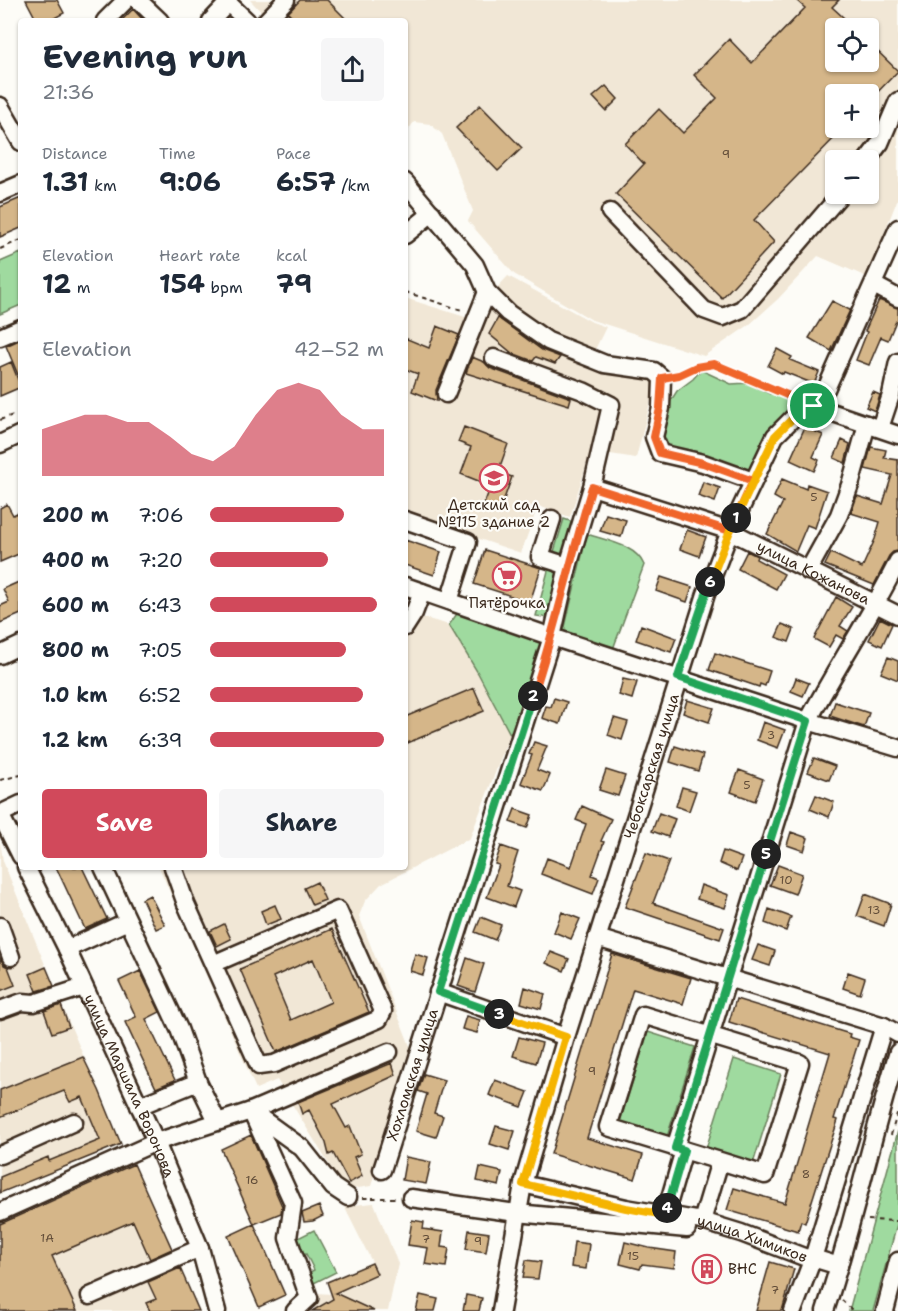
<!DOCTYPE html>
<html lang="en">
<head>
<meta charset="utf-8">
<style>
  body { margin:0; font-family:"Shantell Sans",sans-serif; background:#f6f6f7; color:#1f2937; height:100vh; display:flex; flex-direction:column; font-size:22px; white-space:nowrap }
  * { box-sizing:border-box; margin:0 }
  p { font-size:20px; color:#747a83 }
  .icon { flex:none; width:33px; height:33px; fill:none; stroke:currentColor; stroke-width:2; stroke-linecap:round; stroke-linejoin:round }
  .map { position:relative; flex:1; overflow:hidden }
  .panel { position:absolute; left:18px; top:18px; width:390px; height:852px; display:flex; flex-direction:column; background:#fff; border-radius:6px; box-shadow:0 2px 4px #0004 }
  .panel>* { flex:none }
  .controls { position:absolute; left:825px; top:18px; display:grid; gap:12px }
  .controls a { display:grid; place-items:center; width:54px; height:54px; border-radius:6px; background:#fff; box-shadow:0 2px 4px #0004; font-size:30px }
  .pin { position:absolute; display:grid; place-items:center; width:51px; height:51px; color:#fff; margin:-26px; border:3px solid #fff; border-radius:50%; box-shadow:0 2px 6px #0007 }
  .km { position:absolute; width:30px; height:30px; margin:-15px; border-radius:50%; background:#222; color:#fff; font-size:16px; line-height:30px; text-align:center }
  .round { display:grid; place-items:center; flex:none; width:63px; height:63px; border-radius:6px; background:#f6f6f7 }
  .headline { display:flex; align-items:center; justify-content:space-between; height:102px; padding:0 24px }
  h1 { font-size:33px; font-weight:700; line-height:45px }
  .stats { display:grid; grid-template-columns:repeat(3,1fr); gap:9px; height:102px; padding:6px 24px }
  .stats div { display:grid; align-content:center }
  .stats b { font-size:26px; font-weight:700 }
  .stats small { font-size:16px; font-weight:400 }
  .stats p { font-size:16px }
  .chart { height:168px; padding:12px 24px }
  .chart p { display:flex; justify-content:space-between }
  .chart svg { width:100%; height:108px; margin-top:6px; fill:#d1495b; opacity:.7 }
  .cta { display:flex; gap:12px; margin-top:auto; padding:12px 24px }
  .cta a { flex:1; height:69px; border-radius:6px; background:#d1495b; color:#fff; font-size:24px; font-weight:700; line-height:69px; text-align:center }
  .cta a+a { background:#f6f6f7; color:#1f2937 }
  ul { padding:0 24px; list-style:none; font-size:20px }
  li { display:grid; grid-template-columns:96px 72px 1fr; align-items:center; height:45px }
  li i { height:15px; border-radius:8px; background:#d1495b }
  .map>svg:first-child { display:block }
  .built { fill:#f1e7d6; fill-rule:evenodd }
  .green { fill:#9fda9f; stroke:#6d825e; stroke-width:1.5 }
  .building { fill:#d5b689; stroke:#3b2a1e; stroke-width:1.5; fill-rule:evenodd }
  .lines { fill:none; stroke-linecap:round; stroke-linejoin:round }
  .minor-casing { stroke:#3b2a1e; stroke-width:21 }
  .path { stroke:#3b2a1e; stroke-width:2; stroke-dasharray:4.5 4.5; stroke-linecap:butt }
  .minor { stroke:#fdfcf7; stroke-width:16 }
  .split-1-casing { stroke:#fff; stroke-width:12 }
  .split-2-casing { stroke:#fff; stroke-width:12 }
  .split-3-casing { stroke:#fff; stroke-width:12 }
  .split-4-casing { stroke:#fff; stroke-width:12 }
  .split-5-casing { stroke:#fff; stroke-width:12 }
  .split-6-casing { stroke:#fff; stroke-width:12 }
  .split-7-casing { stroke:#fff; stroke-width:12 }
  .split-1 { stroke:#f0652b; stroke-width:8 }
  .split-2 { stroke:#f0652b; stroke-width:8 }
  .split-3 { stroke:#22a559; stroke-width:8 }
  .split-4 { stroke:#f5b400; stroke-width:8 }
  .split-5 { stroke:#22a559; stroke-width:8 }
  .split-6 { stroke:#22a559; stroke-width:8 }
  .split-7 { stroke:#f5b400; stroke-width:8 }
  .labels { text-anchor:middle; stroke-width:4.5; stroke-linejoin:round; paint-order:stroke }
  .number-label { font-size:12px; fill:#624d39 }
  .poi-label { font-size:15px; fill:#3b2a1e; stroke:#fdfcf7 }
  .street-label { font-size:15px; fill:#3b2a1e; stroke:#fdfcf7 }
</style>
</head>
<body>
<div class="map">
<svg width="898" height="1311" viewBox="0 0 898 1311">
  <rect width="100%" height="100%" fill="#fdfcf7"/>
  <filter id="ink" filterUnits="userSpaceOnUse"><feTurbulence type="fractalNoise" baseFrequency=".0167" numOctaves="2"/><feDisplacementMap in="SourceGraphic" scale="12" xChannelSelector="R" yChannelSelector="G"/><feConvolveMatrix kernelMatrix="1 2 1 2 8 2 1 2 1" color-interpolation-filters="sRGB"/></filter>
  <g filter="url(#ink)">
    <!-- built -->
    <path class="built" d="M250,0H898V198L867,277L818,256L778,299L749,325L704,356L592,320L514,274L468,221L473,211L442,134L430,124L414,122L405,134V21H270ZM836,28H868V62H836ZM836,94H868V128H836ZM836,160H868V194H836Z
      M508,276L592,322L606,327L589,362L615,371L656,380L636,458L591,451L570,517L538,506L521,553L405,514V298L481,322L494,291Z
      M405,608L421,617L449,625L478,673L510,734L470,838L381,884L365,901L359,916L412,1051L371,1186L345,1190L277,1080L256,1089L159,867H405Z
      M0,841L3,861L46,967L30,974L38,994L54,987L121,1144L0,1193Z
      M134,1164L199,1311H0V1224Z
      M374,1203L398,1264L388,1311H314L317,1293L331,1294L327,1282L372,1262L344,1206Z"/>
    <!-- green -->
    <path class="green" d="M21,253V305L0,314V262Z
      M701,370L731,384L749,383L770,394L775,392L799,402L766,437L750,472L741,467L670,448L663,436L670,402L677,391L693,379Z
      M564,519L573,522L564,557L553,555Z
      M587,534C607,541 636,545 644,565L613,649L564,631Z
      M549,567L560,573L549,618L536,616Z
      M459,611L544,644L510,734L478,673L449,625Z
      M648,1032L695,1047L666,1140L619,1125Z
      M734,1059L781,1074L752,1167L705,1152Z
      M898,1131V1221L873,1311H849Z
      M314,1230L336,1272L310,1285L305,1275L314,1270L306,1254L298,1257L290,1242Z"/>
    <!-- building -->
    <path class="building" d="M26,0H57L64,13L49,21H37Z
      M300,0H327L348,21H296L288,13Z
      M796,0H839L832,7L855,28H836V62H868V42L898,71L868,102V94H836V128H844L754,220L774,242L722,298L616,194L644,164L625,144L659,109L683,133L717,98L694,75L729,39L752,63L805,8Z
      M133,9L144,21H121Z
      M606,86L618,99L606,111L593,97Z
      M480,105L522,148L498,171L456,128Z
      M21,198V228L0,237V207Z
      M879,300L898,308V321H896L888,340L881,337L869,365L856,360L867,332L865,331Z
      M832,301L850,310L831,351L809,338Z
      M498,318L542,350L560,357L555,364L536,357L533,361L512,353L489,334Z
      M437,326L459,335L436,390L437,401L412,391L418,374L405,369V338L429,348Z
      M21,339V382L6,346Z
      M777,349L792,357L790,360L819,372L814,384L784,372L783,374L768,366Z
      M472,357L484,362L490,368L571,398L569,405L466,373Z
      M11,362L21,387L0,396V367Z
      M873,392L880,395L875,411L866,407Z
      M464,427L508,444L498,472L512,477L500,510L484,504L491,486L461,474L471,447L458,442Z
      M805,427L823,435L813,457L819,460L814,471L790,460Z
      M842,440L850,444L845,463L834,458Z
      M871,447L886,450L884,458L898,460V551L893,552L889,556L874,585L825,565L831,553L862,568L875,539L880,522L851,513L857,496L883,504L892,475L865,469Z
      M782,479L806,489L807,484L827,491L815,528L807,525L796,551L767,534L783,502L774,497Z
      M703,482L720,488L715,502L698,496Z
      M7,504L13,515L21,511V553L0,562V508Z
      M606,514L626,520L621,537L600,531Z
      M687,530L706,537L699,556L680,549Z
      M405,540L441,552L434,575L405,565Z
      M485,550L541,568L530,602L474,584Z
      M747,551L757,556L756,559L784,574L776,589L738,569Z
      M661,577L692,587L687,602L656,591Z
      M21,581V614L0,623V606L9,602L3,589Z
      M836,597L852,607L840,626L848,631L843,639L836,635L829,647L814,639Z
      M880,618L892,624L882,646L869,640Z
      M782,624L794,629L789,642L776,637Z
      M641,625L676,638L671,652L636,640Z
      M715,653L770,671L765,686L760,684L759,687L709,670Z
      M888,657L898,661V680L881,673Z
      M796,678L809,683L803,696L791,691Z
      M623,679L637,682L632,699L619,695Z
      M474,688L484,711L405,744V717Z
      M554,698L567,702L560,724L542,718L546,706L551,707Z
      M687,700L714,708L709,722L683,713Z
      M835,702L869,713L864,727L830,716Z
      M614,718L628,722L622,740L608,735Z
      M763,722L785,730L778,748L757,740Z
      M534,742L547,746L537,770L550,775L543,791L521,783L532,755L529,754Z
      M675,746L703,755L698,771L670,762Z
      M814,758L835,766L829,780L808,772Z
      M606,770L625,776L618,796L599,790Z
      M739,770L763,779L755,801L731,792Z
      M682,787L696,791L689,811L676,806Z
      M816,795L834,802L829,817L810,809Z
      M582,806L611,819L601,841L604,842L592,875L599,878L593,894L541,874L547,858L571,867L586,824L576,820Z
      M515,809L532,815L527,828L510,822Z
      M659,813L675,819L668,837L652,831Z
      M791,832L808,838L804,851L787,845Z
      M501,846L518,852L507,886L520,891L514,907L487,897L499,865L495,864Z
      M723,851L742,858L737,871L719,863Z
      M646,853L669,861L653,903L724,928L720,939L625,907Z
      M778,865L802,874L795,894L770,885Z
      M56,867H82L107,919L85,929Z
      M317,882L325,900L312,905L304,888Z
      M701,885L729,895L725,908L697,899Z
      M865,894L891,904L884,926L857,916Z
      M150,895L165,925L156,929L142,899Z
      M275,905L281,919L266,925L261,911Z
      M769,909L791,917L786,931L765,923Z
      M562,912L580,919L571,939L554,932Z
      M481,917L501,925L495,940L475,932Z
      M224,924L231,939L217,946L210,931Z
      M332,929L369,1012L276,1052L240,969ZM313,959L331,1002L291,1020L273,977Z
      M758,945L775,951L770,966L752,960Z
      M551,952L569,959L564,971L546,963Z
      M415,954L428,958L423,975L410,971Z
      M612,954L691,978L683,1004L633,989L587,1138L643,1155L635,1179L551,1154Z
      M0,957L4,965L8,967L15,985L0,991Z
      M467,958L484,964L475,992L458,986Z
      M46,967L54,986L37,991L30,974Z
      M140,971L160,1012L146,1019L175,1080L156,1088L125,1022L136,1017L119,981Z
      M848,972L865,978L860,994L843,988Z
      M525,987L545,994L541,1009L521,1003Z
      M736,999L850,1034L849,1037L859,1040L834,1119L838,1120L823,1166L805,1223L801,1221L798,1231L727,1210L734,1188L785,1203L830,1053L729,1022Z
      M61,1005L69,1027L52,1033L44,1011Z
      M466,1016L480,1020L477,1033L462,1029Z
      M519,1037L542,1043L536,1063L513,1056Z
      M83,1057L99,1090L121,1144L0,1193V1177L48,1157L49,1161L100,1140L82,1097L70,1102L64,1091L0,1117V1090Z
      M392,1063L396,1075L333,1104L346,1128L350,1126L361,1154L354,1157L362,1176L349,1183L333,1153L329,1155L326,1143L309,1110L302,1114L298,1102Z
      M424,1074L444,1080L434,1113L443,1116L436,1137L416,1131L427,1094L418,1091Z
      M495,1080L528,1092L522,1107L489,1095Z
      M496,1126L515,1131L509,1150L490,1144Z
      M251,1135L282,1206L281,1213L254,1224L221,1149Z
      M406,1157L431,1162L426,1184L402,1180Z
      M134,1164L172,1249L150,1259L133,1221L52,1256L77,1311H0V1224Z
      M480,1167L502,1172L499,1186L477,1181Z
      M319,1206L323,1216L313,1221L304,1222L302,1213Z
      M412,1220L424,1222L423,1229L443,1232L441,1247L449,1248L446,1267L425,1264L428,1248L408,1245Z
      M254,1224L285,1295L259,1307L228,1236Z
      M469,1230L489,1233L486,1252L466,1249Z
      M574,1242L589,1244L586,1269L571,1267Z
      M625,1242L649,1248L676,1252L674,1268L642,1264L640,1269L620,1264Z
      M526,1260L541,1262L538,1279L523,1278Z
      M770,1262L794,1269L782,1311H756Z
      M372,1263L377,1274L335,1293L374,1311H312L333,1299L327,1282Z
      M180,1268L199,1311H150L146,1303L156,1299L148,1282Z
      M420,1295L438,1299L435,1311H416Z
      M466,1295L482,1298L479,1311H463Z"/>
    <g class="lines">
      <!-- minor casing -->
      <g class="minor-casing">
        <g id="minor">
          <path d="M138,0L160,21"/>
          <path d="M225,0L247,21"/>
          <path d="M105,21L126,0"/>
          <path d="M211,21L228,3"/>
          <path d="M266,21L286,0"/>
          <path d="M0,106L21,142"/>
          <path d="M867,160L880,143L898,101"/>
          <path d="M405,182L475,265L487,292L508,313L548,341L605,364L654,371L662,378L661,408L654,437L660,453L703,463L753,481"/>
          <path d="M0,193L21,184"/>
          <path d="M610,212L704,310L723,317L742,309L841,194"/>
          <path d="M405,235L432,213"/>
          <path d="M874,285L898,298"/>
          <path d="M0,337L21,328"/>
          <path d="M494,358L583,391L611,405L592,487L568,566L540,557L552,519"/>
          <path d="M446,394L487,292"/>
          <path d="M813,406L898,435"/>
          <path d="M880,428L891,395L898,362"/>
          <path d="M0,444L21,434"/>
          <path id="s1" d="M592,487L730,531L898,615"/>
          <path d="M405,520L468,542L449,601"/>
          <path d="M808,571L839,515L850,485L867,424"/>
          <path d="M405,586L552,637L808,721L898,748"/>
          <path d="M405,627L414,613L422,592"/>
          <path d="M0,655L21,645"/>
          <path d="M0,814L21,856"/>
          <path d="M0,814L21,804"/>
          <path id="s2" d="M26,867L67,949L156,1142L200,1248L217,1311"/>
          <path d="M103,867L179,1029L198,1082L217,1121"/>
          <path d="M173,867L186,904L259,1066L274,1064L379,1019L383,1011L338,910L213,964"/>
          <path d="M0,926L11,957"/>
          <path d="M597,938L884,1026L813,1258L793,1311"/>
          <path d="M67,949L128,921"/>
          <path d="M438,992L566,1037"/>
          <path d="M0,1010L22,1002L34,1003L84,987"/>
          <path d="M884,1026L898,1034"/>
          <path d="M139,1106L198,1082"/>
          <path d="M675,1148L808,721C837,666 871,616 898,561"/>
          <path d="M0,1155L74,1122"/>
          <path id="s3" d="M382,1170L552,637L568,566"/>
          <path id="s4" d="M523,1184L626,1208L702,1221L741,1233L804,1257L813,1258L839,1266"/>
          <path d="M411,1198L517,1213L687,1229"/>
          <path d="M0,1212L156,1142L251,1111L389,1052"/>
          <path d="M665,1215L684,1150"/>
          <path d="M702,1221L720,1161L765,1175L800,1063L643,1015L608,1127L720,1161"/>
          <path d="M90,1296L200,1248"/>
          <path d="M295,1311L309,1298L288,1238L293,1203L251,1111L302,1148L333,1187L348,1197"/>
          <path id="s5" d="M501,1311L523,1184L566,1037L706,594L730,531L775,436L793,418L813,406L826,389L898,228"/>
          <path d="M825,1311C853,1226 871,1138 898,1052"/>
          <path d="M885,1311L898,1261"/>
        </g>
      </g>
      <!-- path -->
      <path class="path" d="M0,249L21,240
        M405,292L465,311
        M677,376L696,367L714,364L797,399
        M0,420L13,415L21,414
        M0,780L21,775
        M891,1135L898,1110
        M363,1198H396
        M868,1220L898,1221
        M842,1300L853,1311"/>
      <!-- minor -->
      <use href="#minor" class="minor"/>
    </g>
  </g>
  <g class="lines" filter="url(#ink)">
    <!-- split-1 casing -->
    <g class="split-1-casing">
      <path id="split-1" d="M736,518L753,481L703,463L660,453L654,437L660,408L662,378L679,375L696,367L714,364L813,406"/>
    </g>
    <!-- split-2 casing -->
    <g class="split-2-casing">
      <path id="split-2" d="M533,696C556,627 571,556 592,487L730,531L736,518"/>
    </g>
    <!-- split-3 casing -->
    <g class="split-3-casing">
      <path id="split-3" d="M499,1014L438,992L533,696"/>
    </g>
    <!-- split-4 casing -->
    <g class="split-4-casing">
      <path id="split-4" d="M499,1014L566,1037L523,1184L626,1208L665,1215L667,1208"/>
    </g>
    <!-- split-5 casing -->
    <g class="split-5-casing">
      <path id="split-5" d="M667,1208L684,1150L675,1148L766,854"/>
    </g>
    <!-- split-6 casing -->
    <g class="split-6-casing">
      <path id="split-6" d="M710,582L678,677L808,721L766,854"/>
    </g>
    <!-- split-7 casing -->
    <g class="split-7-casing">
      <path id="split-7" d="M710,582L730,531L775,436L793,418L813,406"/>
    </g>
    <!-- split-1 -->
    <use href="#split-1" class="split-1"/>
    <!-- split-2 -->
    <use href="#split-2" class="split-2"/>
    <!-- split-3 -->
    <use href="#split-3" class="split-3"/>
    <!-- split-4 -->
    <use href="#split-4" class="split-4"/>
    <!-- split-5 -->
    <use href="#split-5" class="split-5"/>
    <!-- split-6 -->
    <use href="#split-6" class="split-6"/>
    <!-- split-7 -->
    <use href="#split-7" class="split-7"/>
  </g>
  <!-- icons -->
  <defs>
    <g id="school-ring" transform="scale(1.5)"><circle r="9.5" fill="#fdfcf7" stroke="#d1495b" stroke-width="1.5"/><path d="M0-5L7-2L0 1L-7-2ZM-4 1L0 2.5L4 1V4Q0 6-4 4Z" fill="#d1495b"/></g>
    <g id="supermarket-ring" transform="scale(1.5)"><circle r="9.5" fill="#fdfcf7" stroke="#d1495b" stroke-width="1.5"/><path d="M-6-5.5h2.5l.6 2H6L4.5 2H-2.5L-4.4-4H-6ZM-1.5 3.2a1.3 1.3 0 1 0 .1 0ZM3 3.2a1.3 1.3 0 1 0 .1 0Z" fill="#d1495b"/></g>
    <g id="building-ring" transform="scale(1.5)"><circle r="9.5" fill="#fdfcf7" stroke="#d1495b" stroke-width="1.5"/><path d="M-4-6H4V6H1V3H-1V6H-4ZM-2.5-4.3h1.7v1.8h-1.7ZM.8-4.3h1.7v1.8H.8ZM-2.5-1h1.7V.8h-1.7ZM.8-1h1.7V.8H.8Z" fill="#d1495b"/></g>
  </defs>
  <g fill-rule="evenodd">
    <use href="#school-ring" x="494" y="478"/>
    <use href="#supermarket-ring" x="507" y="576"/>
    <use href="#building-ring" x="707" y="1269"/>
  </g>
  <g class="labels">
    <!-- number labels -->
    <g class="number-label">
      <text x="726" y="158">9</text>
      <text x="814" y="501">5</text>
      <text x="771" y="739">3</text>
      <text x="747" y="789">5</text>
      <text x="786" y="884">10</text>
      <text x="874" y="914">13</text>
      <text x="592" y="1075">9</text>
      <text x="806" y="1178">8</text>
      <text x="252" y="1184">16</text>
      <text x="47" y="1242">1А</text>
      <text x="426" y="1243">7</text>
      <text x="478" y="1245">9</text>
      <text x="633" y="1260">15</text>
      <text x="775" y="1294">7</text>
    </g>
    <!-- poi labels -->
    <g class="poi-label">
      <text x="494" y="510">Детский сад<tspan x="494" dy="17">№115 здание 2</tspan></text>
      <text x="507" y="608">Пятёрочка</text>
      <text x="728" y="1274" text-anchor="start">ВНС</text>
    </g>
    <!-- street labels -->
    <g class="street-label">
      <text dy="5" stroke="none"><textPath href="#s1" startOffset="238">улица Кожанова</textPath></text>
      <text dy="5" stroke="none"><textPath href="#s5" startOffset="566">Чебоксарская улица</textPath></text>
      <text dy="5" stroke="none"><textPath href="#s3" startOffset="100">Хохломская улица</textPath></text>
      <text dy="5" stroke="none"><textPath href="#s2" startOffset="242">улица Маршала Воронова</textPath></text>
      <text dy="5" stroke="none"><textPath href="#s4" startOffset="236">улица Химиков</textPath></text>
    </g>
  </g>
</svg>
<div class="controls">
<a><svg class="icon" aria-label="locate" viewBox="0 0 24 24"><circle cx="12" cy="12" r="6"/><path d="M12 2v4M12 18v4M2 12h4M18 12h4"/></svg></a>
<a>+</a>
<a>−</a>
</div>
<div class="pin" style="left:813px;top:406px;background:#1e9e55"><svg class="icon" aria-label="arrive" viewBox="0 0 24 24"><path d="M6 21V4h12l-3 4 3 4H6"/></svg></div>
<b class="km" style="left:736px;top:518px">1</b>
<b class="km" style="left:533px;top:696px">2</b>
<b class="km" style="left:499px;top:1014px">3</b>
<b class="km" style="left:667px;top:1208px">4</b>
<b class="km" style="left:766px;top:854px">5</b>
<b class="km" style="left:710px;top:582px">6</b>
<section class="panel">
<div class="headline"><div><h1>Evening run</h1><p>21:36</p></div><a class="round"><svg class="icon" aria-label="share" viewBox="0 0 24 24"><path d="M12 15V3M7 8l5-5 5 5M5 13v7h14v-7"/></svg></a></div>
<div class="stats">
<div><p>Distance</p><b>1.31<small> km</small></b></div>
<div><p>Time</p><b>9:06</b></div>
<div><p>Pace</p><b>6:57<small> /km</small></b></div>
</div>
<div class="stats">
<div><p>Elevation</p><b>12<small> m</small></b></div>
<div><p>Heart rate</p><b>154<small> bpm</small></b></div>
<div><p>kcal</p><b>79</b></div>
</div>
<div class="chart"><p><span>Elevation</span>42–52 m</p>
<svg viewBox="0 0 160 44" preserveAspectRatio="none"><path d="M0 44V25L10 22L20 19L30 19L40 22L50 22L60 28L70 35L80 38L90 32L100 19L110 9L120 6L130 9L140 19L150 25L160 25V44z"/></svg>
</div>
<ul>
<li><b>200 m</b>7:06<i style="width:77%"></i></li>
<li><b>400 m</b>7:20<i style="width:68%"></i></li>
<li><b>600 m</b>6:43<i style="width:96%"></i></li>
<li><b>800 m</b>7:05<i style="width:78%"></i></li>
<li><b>1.0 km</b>6:52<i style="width:88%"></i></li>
<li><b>1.2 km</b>6:39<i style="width:100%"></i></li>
</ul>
<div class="cta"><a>Save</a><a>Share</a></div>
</section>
</div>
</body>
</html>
